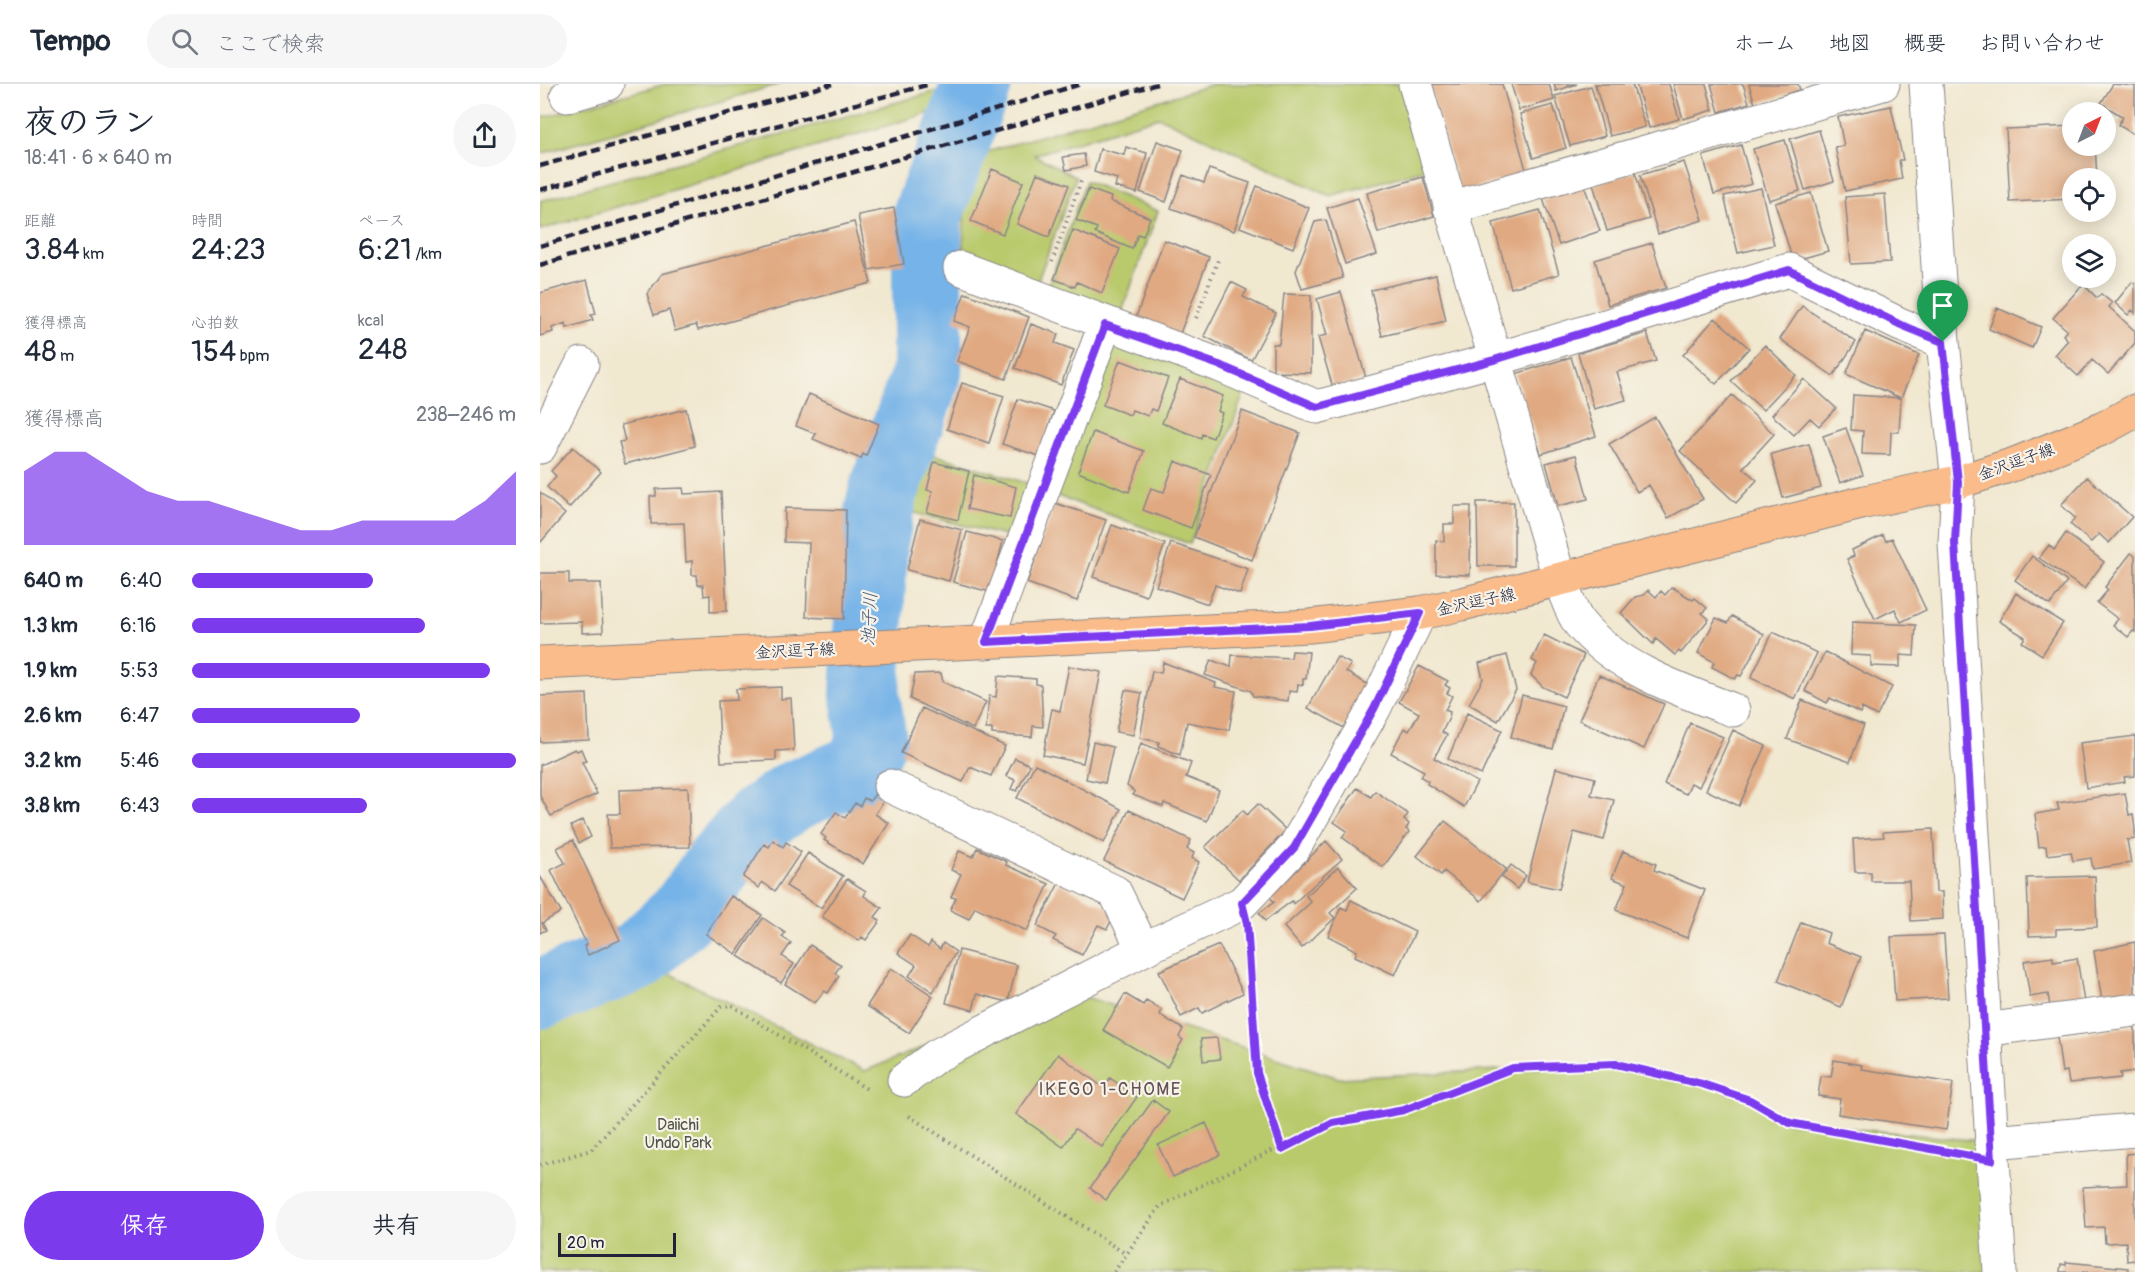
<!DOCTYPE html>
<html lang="ja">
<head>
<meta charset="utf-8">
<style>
  body { margin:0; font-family:Pangolin,"Klee One",sans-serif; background:#f6f6f7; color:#1f2937; height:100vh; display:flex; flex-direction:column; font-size:22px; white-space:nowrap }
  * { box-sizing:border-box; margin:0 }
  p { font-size:20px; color:#747a83 }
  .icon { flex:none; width:33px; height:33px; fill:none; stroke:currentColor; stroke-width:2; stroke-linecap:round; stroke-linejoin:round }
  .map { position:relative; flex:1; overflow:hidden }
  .drawer { display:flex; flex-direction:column; background:#fff; width:540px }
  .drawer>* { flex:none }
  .needle { width:39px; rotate:42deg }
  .buttons { position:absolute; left:1522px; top:18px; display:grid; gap:12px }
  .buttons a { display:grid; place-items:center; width:54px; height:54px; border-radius:50%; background:#fff; box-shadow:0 3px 15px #0003; font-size:30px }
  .scale { position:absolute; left:18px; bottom:15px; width:118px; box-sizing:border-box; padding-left:6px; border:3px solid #22223b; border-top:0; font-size:16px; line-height:21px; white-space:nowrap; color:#22223b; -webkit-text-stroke:4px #f7f3e8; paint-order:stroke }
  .pin { position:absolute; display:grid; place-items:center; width:51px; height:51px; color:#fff; margin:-62px -26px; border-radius:50% 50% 50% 0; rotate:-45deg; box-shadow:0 0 6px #0007 }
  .pin .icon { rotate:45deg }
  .round { display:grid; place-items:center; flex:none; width:63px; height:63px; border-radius:32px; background:#f6f6f7 }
  .head { display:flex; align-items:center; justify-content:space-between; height:102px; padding:0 24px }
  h1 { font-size:33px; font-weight:600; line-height:45px }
  .stats { display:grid; grid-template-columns:repeat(3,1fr); gap:9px; height:102px; padding:6px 24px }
  .stats div { display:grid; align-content:center }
  .stats b { font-size:30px; font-weight:600 }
  .stats small { font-size:16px; font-weight:400 }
  .stats p { font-size:16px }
  .chart { height:168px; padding:12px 24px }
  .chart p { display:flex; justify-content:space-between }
  .chart svg { width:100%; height:108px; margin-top:6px; fill:#7c3aed; opacity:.7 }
  .button { display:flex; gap:12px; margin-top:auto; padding:12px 24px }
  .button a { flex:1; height:69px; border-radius:36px; background:#7c3aed; color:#fff; font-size:24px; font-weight:600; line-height:69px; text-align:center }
  .button a+a { background:#f6f6f7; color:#1f2937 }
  ul { padding:0 24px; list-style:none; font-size:20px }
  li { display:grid; grid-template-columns:96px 72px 1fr; align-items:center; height:45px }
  li i { height:15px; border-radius:8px; background:#7c3aed }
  header { display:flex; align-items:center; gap:36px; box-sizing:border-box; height:84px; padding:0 30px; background:#fff; border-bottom:2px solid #e0e1e3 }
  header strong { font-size:28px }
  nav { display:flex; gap:33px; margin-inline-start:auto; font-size:21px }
  .search { width:420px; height:54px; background:#f6f6f7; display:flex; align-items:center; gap:15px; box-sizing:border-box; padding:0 21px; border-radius:33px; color:#747a83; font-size:22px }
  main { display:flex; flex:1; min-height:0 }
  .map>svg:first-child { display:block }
  .green { fill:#b9ca6d; stroke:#6e7654; stroke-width:1.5 }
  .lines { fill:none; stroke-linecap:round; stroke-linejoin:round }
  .river { stroke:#76b3e8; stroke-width:70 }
  .building { fill:#e0a981 }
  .minor-casing { stroke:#8a8586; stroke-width:35 }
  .major-casing { stroke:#8a8586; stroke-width:35 }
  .path { stroke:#8a8586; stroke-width:4; stroke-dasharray:1.5 4.5; stroke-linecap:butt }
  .minor { stroke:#fff; stroke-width:33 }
  .major { stroke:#f9bc8a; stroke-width:33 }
  .rail { stroke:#22223b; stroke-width:4.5; stroke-dasharray:9 4.5; stroke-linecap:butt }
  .route-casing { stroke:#fff; stroke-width:12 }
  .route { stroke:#7c3aed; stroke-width:8 }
  .labels { text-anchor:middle; stroke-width:4.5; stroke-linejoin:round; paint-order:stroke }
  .street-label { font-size:16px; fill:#22223b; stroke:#f7f3e8 }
  .park-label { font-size:16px; fill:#4f544a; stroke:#f7f3e8 }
  .water-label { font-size:18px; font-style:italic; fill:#3f5578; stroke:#f7f3e8 }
  .neighbourhood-label { font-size:18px; letter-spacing:1.5px; fill:#645154; stroke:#f7f3e8 }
</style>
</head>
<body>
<header>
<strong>Tempo</strong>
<div class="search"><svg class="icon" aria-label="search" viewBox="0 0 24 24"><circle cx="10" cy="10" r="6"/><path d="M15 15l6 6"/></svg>ここで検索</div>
<nav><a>ホーム</a><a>地図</a><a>概要</a><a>お問い合わせ</a></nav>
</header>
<main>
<section class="drawer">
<div class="head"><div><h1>夜のラン</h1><p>18:41 · 6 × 640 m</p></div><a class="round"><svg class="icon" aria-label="share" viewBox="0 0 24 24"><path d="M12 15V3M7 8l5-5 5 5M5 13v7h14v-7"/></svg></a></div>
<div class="stats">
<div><p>距離</p><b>3.84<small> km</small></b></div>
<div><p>時間</p><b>24:23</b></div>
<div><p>ペース</p><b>6:21<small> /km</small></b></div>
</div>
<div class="stats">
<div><p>獲得標高</p><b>48<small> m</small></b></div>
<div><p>心拍数</p><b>154<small> bpm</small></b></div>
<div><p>kcal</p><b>248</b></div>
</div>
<div class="chart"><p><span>獲得標高</span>238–246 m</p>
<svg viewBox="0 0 160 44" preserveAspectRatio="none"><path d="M0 44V14L10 6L20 6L30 14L40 22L50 26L60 26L70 30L80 34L90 38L100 38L110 34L120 34L130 34L140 34L150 26L160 14V44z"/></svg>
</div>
<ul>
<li><b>640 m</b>6:40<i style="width:56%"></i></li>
<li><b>1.3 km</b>6:16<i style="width:72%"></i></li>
<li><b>1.9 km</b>5:53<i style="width:92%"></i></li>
<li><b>2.6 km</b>6:47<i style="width:52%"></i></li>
<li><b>3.2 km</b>5:46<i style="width:100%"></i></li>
<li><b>3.8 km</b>6:43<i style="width:54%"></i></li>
</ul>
<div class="button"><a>保存</a><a>共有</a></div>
</section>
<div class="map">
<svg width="1595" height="1188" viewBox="0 0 1595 1188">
  <rect width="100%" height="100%" fill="#f7f3e8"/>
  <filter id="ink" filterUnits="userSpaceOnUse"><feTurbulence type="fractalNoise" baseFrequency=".0167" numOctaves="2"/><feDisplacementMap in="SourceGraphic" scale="12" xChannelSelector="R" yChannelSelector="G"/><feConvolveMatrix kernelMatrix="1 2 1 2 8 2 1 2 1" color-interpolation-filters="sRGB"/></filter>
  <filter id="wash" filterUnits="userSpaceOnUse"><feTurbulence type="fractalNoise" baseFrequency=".008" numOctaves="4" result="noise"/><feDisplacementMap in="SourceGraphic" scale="24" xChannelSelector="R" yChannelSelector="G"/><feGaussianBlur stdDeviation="1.35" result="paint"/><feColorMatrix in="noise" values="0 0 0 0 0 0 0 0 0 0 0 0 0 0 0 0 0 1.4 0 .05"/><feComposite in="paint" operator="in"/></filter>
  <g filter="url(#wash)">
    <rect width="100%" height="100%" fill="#f1e8d0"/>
    <!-- green -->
    <path class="green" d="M126,0H240L0,70V34Z
      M674,0H863L887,85L790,112L619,33L494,71L536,93L495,204L423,177L424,131L440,70Z
      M412,3L409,23L0,146V117Z
      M546,97L618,127L579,236L506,208Z
      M573,249L706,303L650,460L512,410Z
      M382,367L493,401L473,454L367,427L371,400Z
      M96,873L325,987L524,906L799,994L1076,980L1162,1000L1210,1015L1250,1039L1451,1058L1460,1188H0V898Z"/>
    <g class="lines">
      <!-- river -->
      <path class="river" d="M0,910L96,873L143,830L179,780L216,738L253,712L319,684L332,656L325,612L333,459L343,409L387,288V132L437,0"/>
    </g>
    <g id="blocks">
      <!-- building -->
      <path class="building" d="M889,0H962L987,89L920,108Z
        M971,0H1009L1014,16L979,26Z
        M1014,0H1037L1016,7Z
        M1055,0H1092L1105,43L1070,52Z
        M1096,0H1129L1139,35L1109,44Z
        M1133,0H1166L1173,26L1143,35Z
        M1171,0H1203L1209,19L1179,28Z
        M1209,0H1258L1260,6L1215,20Z
        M1573,0L1595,2V51L1578,41L1583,33L1561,19Z
        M1051,2L1065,52L1030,62L1015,12Z
        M1013,21L1026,64L993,74L980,30Z
        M1351,22L1363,76H1359L1362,95L1305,107L1295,63L1304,62L1298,33Z
        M1533,42V62H1555L1557,94H1533V115L1470,118L1466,45Z
        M1279,46L1294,97L1265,106L1250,55Z
        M1245,56L1260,107L1229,116L1213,65Z
        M617,57L643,66L626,118L600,108Z
        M1201,61L1212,100L1174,110L1163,72Z
        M586,63L607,69L597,109L575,103L577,95L554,88L560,65L584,71Z
        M544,70L546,82L526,86L523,73Z
        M1144,78L1163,136L1118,150L1100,91Z
        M452,85L483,98L463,150L431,137Z
        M669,85L710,99L694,147L631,124L643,91L664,99Z
        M1095,88L1109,135L1067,147L1053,100Z
        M497,89L529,101L509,153L477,140Z
        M883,93L894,132L838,149L827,109Z
        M1044,101L1060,147L1019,161L1003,115Z
        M717,102L769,124L753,164L700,143Z
        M1221,104L1234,161L1198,169L1184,112Z
        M549,105L571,113L570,117L610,134L603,152L598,150L592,165L555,149L557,144L536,136Z
        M1271,109L1288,167L1253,177L1235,119Z
        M1345,110L1350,178L1311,180L1305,113Z
        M818,114L837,170L805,180L787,124Z
        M354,124L364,180L329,186L318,131Z
        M1000,126L1019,190L971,204L953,139Z
        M786,136L803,194L762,205L756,187L775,138Z
        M314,138L331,199L158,246L156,241L135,247L129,226L114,231L107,210L122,190Z
        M533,146L580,165L562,209L537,198L535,203L514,195Z
        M624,156L669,173L639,252L595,236Z
        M1112,159L1126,204L1068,221L1055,176Z
        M896,191L906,237L842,252L831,206Z
        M47,196L56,230L51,231L53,236L27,244L26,239L12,244L13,248L0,252V209Z
        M691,198L707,206L703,213L736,229L711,276L664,252Z
        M1592,198L1595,200V229L1592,226L1588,231L1575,219Z
        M1543,200L1557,214L1561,210L1572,219L1569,223L1595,247V259L1568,290L1552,276L1538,292L1515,271L1528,256L1523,251L1527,246L1513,234Z
        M801,208L826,294L793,304L778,253L787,251L777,215Z
        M425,209L489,233L466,295L417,277L430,243L414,237Z
        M744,210L771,211V289L733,288V260H739Z
        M1262,222L1316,258L1293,292L1240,255Z
        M1457,224L1501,243L1492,264L1449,245Z
        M1175,234L1209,264L1176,300L1143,271Z
        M491,240L518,250L515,259L534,266L521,301L475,284Z
        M1325,247L1379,271L1361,314L1306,290Z
        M1107,249L1116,277L1077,288L1086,316L1054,325L1038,269Z
        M1225,261L1256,291L1223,326L1191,297Z
        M1031,273L1056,352L1001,370L975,290Z
        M580,276L628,294L616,327L611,325L608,332L592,326L590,331L563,321Z
        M640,295L683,312L678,327L682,329L673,354L662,350L661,354L622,339Z
        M1264,295L1296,324L1279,342L1270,334L1254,351L1232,331Z
        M422,299L464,312L449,359L407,345Z
        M269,310L339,340L326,372L323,370L321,375L273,355L276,350L256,342Z
        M1192,311L1234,350L1203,384L1217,396L1196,419L1140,367Z
        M1313,311L1361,314L1359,348H1351L1350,371L1322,370L1323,347L1311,346Z
        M478,315L514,327L499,372L462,360Z
        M146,325L155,362L85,380L79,358L85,357L81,341Z
        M702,327L760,349L712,476L654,453Z
        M1115,333L1163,415L1128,434L1109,401L1097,408L1069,360Z
        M1306,344L1323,391L1300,399L1283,352Z
        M553,348L604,367L589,408L538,388Z
        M1269,360L1281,404L1243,414L1231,370Z
        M33,363L61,388L29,424L7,403L16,392L11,387Z
        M1036,371L1048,415L1018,422L1006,379Z
        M635,377L671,391L651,444L603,426L611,404L624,408Z
        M394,378L429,387L418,436L387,428L393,407L387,406Z
        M434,391L476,403L470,434L427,425Z
        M1547,393L1592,433L1569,459L1559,450L1551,458L1530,440L1535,434L1521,421Z
        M143,404L144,410L181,408L187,527L170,528V511L164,512L163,501H158L157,491H152V477L146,478L144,439L111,440L110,412H116V405Z
        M0,408L25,430L0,459Z
        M937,418H974V482H938Z
        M515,419L566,436L537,517L487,499Z
        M914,422H931L930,491L896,490V456L904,457V440H914Z
        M245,424L306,426L304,535L266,533L269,459L244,458Z
        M380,435L422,446L409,497L367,486Z
        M572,441L625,460L606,512L553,493Z
        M427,448L463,457L450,508L413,498Z
        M1526,449L1564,478L1544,505L1499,474L1509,461L1514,466Z
        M1343,451L1346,457L1352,454L1386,526L1361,538L1355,525L1335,535L1307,475L1314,472L1312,466Z
        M631,459L708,485L700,510L675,501L668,520L616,502Z
        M1591,469L1595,472V548L1593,547L1588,553L1573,541L1578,535L1557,519L1568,506L1565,503Z
        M1492,472L1527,498L1510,521L1475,496Z
        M0,489H29V499H61L63,548L42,549V538L0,539Z
        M1132,503L1153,516L1155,514L1167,524L1162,529L1169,535L1141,569L1139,567L1135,571L1116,555L1113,560L1081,529L1095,513L1104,511L1108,506L1116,513L1121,507L1125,511Z
        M1476,509L1523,539L1502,571L1482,558L1485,553L1459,537Z
        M1192,532L1224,550L1201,592L1198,591L1195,595L1172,583L1174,578L1158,569L1176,534L1188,539Z
        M1312,538L1376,541L1374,572L1360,571V583L1331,582V572L1311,571Z
        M1233,548L1277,569L1255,615L1211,594Z
        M1004,551L1044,571L1024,613L1003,603L991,591L997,579L992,576Z
        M752,567L769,568L766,595H763V601L758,600L757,608L749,607L748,617L713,612L711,607L665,591L671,576L691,583L692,571L751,574Z
        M1285,568L1352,603L1337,632L1322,624L1320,629L1290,614L1287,619L1265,607Z
        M967,571L976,606L958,637L929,620L943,595L939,579Z
        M797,573L811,580L806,588L829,601L804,644L768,624Z
        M623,578L676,599L675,603L696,607L689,646L647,638L640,671L618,662L619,658L600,654L612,587L621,589Z
        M529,582L561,588L543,679L503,671L512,625L520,627Z
        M879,582L908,597L905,601L910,604L907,609L912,612L905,626L910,628L909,634L902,648L907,651L894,674L937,698L924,723L887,700L888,697L881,693L884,687L851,669L864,644L869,647L879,629L859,618Z
        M401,589L403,598L446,618L433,645L370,615L375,590Z
        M1059,591L1124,620L1104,665L1039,636Z
        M458,592L496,595V600L501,601L503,643L493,642L492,653L452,650V645H446L449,612L456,613Z
        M241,603V615L251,614L254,666L236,667V676L181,678L178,617L197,616L196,605Z
        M585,606L602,609L593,651L576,648Z
        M47,610L49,656L0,658V612Z
        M982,611L1024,622L1013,665L971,653Z
        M1262,616L1324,641L1310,678L1247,655Z
        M382,624L465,662L451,692L430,683L423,698L361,669Z
        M927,629L962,646L941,691L908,675Z
        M1150,639L1183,653L1159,703L1151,699L1146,710L1124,700Z
        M1193,646L1226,662L1199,722L1166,706Z
        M1595,652V692L1584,693L1585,698L1546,704L1540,659Z
        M553,658L573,663L565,699L546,695Z
        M601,659L651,679L646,693L679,706L667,737L624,719L623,723L593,711L595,708L587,702Z
        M35,665L37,667L41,665L46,677L42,678L57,710L11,732L0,712V681Z
        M475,674L490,681L477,707L471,705L475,696L466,692Z
        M495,680L581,725L564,759L477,714Z
        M1016,684L1055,694L1051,711L1074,716L1064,756L1034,748L1019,805L987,798Z
        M148,704L150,763L70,764L68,730H80L79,706Z
        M817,704L831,713L835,707L868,730L864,736L869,740L866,745L869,748L843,783L802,753L807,747L794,738Z
        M1585,709L1589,731L1593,730L1595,745V755L1587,756L1591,779L1553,785L1551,774L1533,777L1531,768L1507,771L1506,762L1499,763L1495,730L1519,726L1517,719Z
        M335,710L344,716L335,730L349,739L323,780L284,756L286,754L281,750L296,728L305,734L315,719L320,722L324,714L330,717Z
        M718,720L746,746L699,796L665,763L703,726L707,731Z
        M589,726L651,756L647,765L654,769L652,774L659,778L642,814L564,777Z
        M43,736L51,753L39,759L31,742Z
        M905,737L966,785L941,817L904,787L901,791L877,772Z
        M1393,745L1396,808H1402L1403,835L1371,837L1369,797H1331V788H1315L1313,755L1344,753L1343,748Z
        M33,756L80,856L48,871L44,862L47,861L11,786L25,779L17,764Z
        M233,756L243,763L246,758L261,768L235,807L222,798L219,804L203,793L224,760L229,763Z
        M786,757L802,775L753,820L752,817L725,837L719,829L734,818L730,813Z
        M437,764L467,778L466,781L509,800L487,847L435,823L429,835L410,826L416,814L411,813L421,790L411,786L419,767L433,773Z
        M1083,767L1116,780L1114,786L1165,806L1147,854L1076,826L1087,800L1072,794Z
        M268,769L303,792L281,824L246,802Z
        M971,781L986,792L977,805L962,793Z
        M798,783L817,804L790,829L795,834L762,864L744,843L771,818L766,812Z
        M0,792L21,828L2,839L6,846L0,849Z
        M1555,792L1557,843L1516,845V851L1489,852L1487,794Z
        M307,795L326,807L324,812L342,824L335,833L340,837L326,856L322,853L319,857L282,833Z
        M519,799L571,825L574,831L567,845L558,841L542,871L513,856L516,852L497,842Z
        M191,812L222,831L196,870L166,850Z
        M811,816L875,848L855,891L815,872L817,867L788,852L801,823L807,826Z
        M223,834L245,849L242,853L251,859L242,872L254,880L241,899L198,872Z
        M1261,838L1289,849L1286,859L1321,873L1301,923L1238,897Z
        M370,851L388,863L391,858L400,865L403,859L416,868L393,908L369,892L376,881L358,869Z
        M1404,851L1408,914L1355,917L1351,853Z
        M1595,858V911L1562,917L1554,867Z
        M270,861L301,881L295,889L299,892L288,909L284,907L275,919L245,900Z
        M679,861L703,909L662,929L659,924L641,933L619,887Z
        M419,866L477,881L468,918L437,910L433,926L406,919Z
        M1513,873V878L1537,874L1544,918L1510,923L1508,910L1490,913L1484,877Z
        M351,884L393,912L369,949L327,922Z
        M585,910L603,921L606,917L622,926L620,931L643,945L639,953L643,956L627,983L563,946Z
        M1595,942V987L1580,989L1581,994L1529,999L1527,987L1522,988L1517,953Z
        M677,954L680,975L663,977L661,955Z
        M518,970L564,1004L570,994L597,1013L562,1063L535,1045L523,1063L476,1030Z
        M1294,976L1322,981L1321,985L1413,999L1406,1046L1298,1030L1300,1015L1278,1012L1281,992L1291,993Z
        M613,1016L629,1028L566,1116L550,1104Z
        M666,1039L680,1071L633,1093L618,1061Z
        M1595,1069V1176L1587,1177L1586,1158L1565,1159L1564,1143L1546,1144L1543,1103L1587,1101L1586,1070Z
        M1526,1178L1588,1184V1188H1520L1521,1180L1526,1181Z"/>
    </g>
  </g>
  <g filter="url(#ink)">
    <use href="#blocks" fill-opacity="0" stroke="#8a8586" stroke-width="1.5"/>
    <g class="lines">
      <!-- minor casing -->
      <g class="minor-casing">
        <path id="minor" d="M875,0L1020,497C1026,510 1031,529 1040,540C1078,585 1140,606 1193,626
          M1386,0L1403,258L1418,398L1415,459L1460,1188
          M27,12L67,0
          M910,124L1343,0
          M420,184L679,281L777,323L954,276L1249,186L1359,240L1403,258
          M0,363L42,280
          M446,558L565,241
          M350,702L575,808L603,865
          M1444,946L1595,926
          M364,996L396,972L612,861L702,819L754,764L834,625L880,529
          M1451,1058L1595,1046"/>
      </g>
      <!-- major casing -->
      <g class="major-casing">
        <path id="major" d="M0,579L770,542L880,529L922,520L1325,418L1418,398L1475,380L1564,344L1595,327"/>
      </g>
      <!-- path -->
      <path class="path" d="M512,178L541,97
        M656,234L678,176
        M709,858L717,989L742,1065L793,1039L864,1026L973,984L1076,980L1162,1000L1210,1015L1250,1039L1415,1069
        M369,1032L586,1170
        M0,1081L51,1066L181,923L191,921L330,1007
        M574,1188L620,1122L741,1062"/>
      <!-- minor -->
      <use href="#minor" class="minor"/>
      <!-- major -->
      <use href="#major" class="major"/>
      <!-- rail -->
      <path class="rail" d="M0,82L292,0
        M0,106L390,0
        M0,162L541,0
        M0,181C205,119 411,60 617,0"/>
    </g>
  </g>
  <g class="lines" filter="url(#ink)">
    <!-- route casing -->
    <g class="route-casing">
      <path id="route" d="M1249,186L1359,240L1403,258L1418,398L1415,459L1452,1076L1250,1039L1210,1016L1162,1000L1076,980L973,984L864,1026L793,1039L742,1065L717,989L707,839L702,819L754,764L834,625L880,529L770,542L446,558L565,241L679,281L777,323L954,276Z"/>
    </g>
    <!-- route -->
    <use href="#route" class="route"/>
  </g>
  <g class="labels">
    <!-- street labels -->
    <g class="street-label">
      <text transform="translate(1476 377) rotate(-20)" y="6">金沢逗子線</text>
      <text transform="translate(936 517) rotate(-12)" y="6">金沢逗子線</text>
      <text transform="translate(255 566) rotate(-3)" y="6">金沢逗子線</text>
    </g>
    <!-- park labels -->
    <g class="park-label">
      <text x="138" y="1046">Daiichi<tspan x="138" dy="18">Undo Park</tspan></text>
    </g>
    <!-- water labels -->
    <g class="water-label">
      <text transform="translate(329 535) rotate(-87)" y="6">池子川</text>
    </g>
    <!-- neighbourhood labels -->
    <g class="neighbourhood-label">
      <text x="570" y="1011">IKEGO 1-CHOME</text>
    </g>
  </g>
</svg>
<div class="buttons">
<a><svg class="needle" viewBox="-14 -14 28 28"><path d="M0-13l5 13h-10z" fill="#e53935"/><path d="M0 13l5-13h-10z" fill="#747a83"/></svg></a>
<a><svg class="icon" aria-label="locate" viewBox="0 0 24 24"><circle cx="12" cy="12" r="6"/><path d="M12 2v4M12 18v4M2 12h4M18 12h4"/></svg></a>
<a><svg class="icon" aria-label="layers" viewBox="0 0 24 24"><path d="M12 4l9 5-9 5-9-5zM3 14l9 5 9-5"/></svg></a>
</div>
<div class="scale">20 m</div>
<div class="pin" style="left:1403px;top:258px;background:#1e9e55"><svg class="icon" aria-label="arrive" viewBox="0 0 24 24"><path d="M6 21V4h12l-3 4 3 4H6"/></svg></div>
</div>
</main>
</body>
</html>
